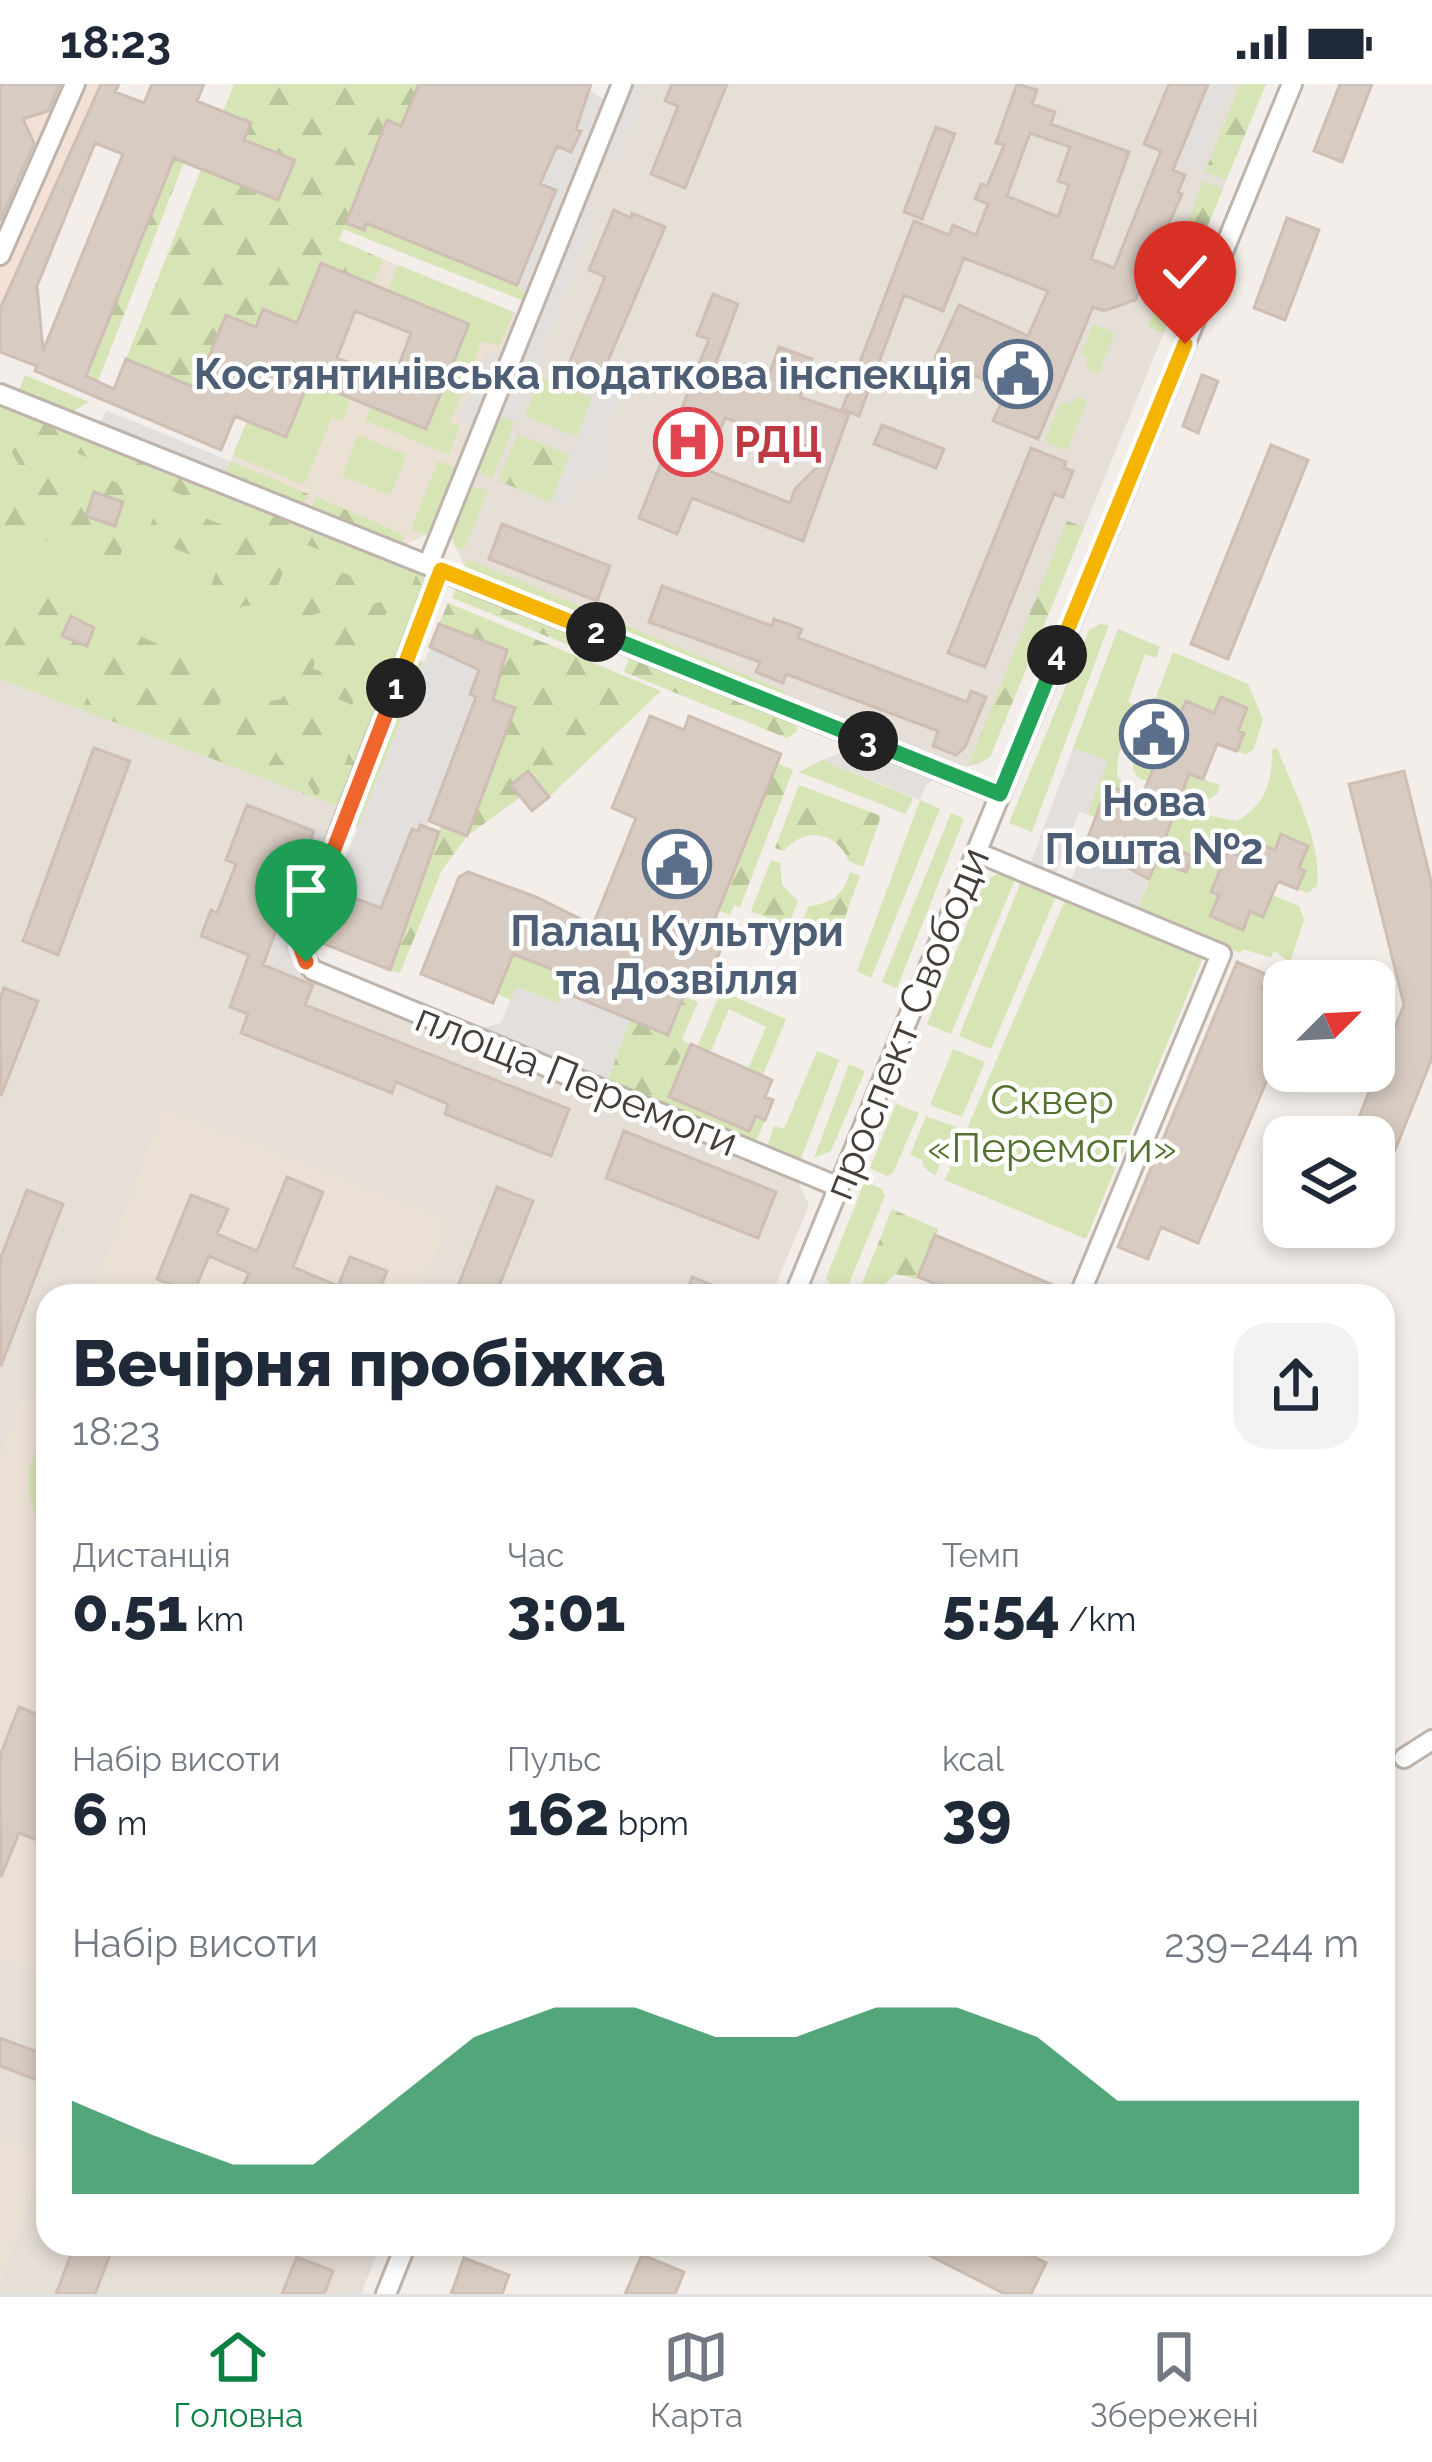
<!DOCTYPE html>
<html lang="uk">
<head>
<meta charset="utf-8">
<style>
  body { margin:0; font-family:Raleway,sans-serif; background:#f2f2f3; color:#1f2937; height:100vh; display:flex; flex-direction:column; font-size:45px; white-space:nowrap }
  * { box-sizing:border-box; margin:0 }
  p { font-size:39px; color:#747a83 }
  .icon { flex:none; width:66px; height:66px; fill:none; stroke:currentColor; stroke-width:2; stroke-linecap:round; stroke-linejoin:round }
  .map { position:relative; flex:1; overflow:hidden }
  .sheet { position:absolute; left:36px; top:1200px; width:1359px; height:972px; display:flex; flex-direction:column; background:#fff; border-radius:36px; box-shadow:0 6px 18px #0003 }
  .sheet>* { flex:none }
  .needle { width:78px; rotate:66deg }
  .controls { position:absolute; left:1263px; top:876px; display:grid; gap:24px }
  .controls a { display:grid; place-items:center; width:132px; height:132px; border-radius:24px; background:#fff; box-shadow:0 6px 18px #0003; font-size:60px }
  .pin { position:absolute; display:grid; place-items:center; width:102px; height:102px; color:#fff; margin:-123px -51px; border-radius:50% 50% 50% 0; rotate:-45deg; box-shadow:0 0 12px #0007 }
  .pin .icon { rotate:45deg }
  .km { position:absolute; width:60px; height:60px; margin:-30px; border-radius:50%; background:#222; color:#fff; font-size:33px; line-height:60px; text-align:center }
  .round { display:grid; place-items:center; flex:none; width:126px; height:126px; border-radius:36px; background:#f2f2f3 }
  .head { display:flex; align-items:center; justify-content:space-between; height:204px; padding:0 36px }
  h1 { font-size:66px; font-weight:800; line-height:90px }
  .figures { display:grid; grid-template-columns:repeat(3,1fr); gap:18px; height:204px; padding:12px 36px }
  .figures div { display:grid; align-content:center }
  .figures b { font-size:60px; font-weight:800 }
  .figures small { font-size:33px; font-weight:400 }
  .figures p { font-size:33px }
  .chart { height:336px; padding:24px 36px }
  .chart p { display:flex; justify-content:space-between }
  .chart svg { width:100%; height:216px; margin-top:12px; fill:#0b8043; opacity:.7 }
  .status { display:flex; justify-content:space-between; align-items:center; height:84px; padding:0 60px; background:#fff; direction:ltr }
  .status svg { height:33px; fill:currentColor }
  .tab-bar { display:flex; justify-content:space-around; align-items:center; height:168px; border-top:3px solid #e0e1e3; background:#fff; font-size:33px; color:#747a83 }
  .tab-bar a { display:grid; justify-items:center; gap:6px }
  .tab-bar .current { color:#0b8043 }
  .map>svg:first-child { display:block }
  .residential { fill:#e6dfd7 }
  .commercial { fill:#f3e1d6 }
  .education { fill:#ebe0d4 }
  .green { fill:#d7e4b5 }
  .forest { fill:url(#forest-firs) }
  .parking { fill:#e2dfdd }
  .building { fill:#d7cbc2; stroke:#cebeb3; stroke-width:3; fill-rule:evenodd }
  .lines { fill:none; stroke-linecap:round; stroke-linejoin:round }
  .minor-casing { stroke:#beb4ac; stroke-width:24 }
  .minor { stroke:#fff; stroke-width:18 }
  .split-1-casing { stroke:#fff; stroke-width:24 }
  .split-2-casing { stroke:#fff; stroke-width:24 }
  .split-3-casing { stroke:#fff; stroke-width:24 }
  .split-4-casing { stroke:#fff; stroke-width:24 }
  .split-5-casing { stroke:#fff; stroke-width:24 }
  .split-1 { stroke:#f0652b; stroke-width:15 }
  .split-2 { stroke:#f5b400; stroke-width:15 }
  .split-3 { stroke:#22a559; stroke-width:15 }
  .split-4 { stroke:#22a559; stroke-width:15 }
  .split-5 { stroke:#f5b400; stroke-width:15 }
  .labels { text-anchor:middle; stroke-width:9; stroke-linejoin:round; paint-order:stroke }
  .service-label { font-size:42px; font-weight:bold; fill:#4e5e75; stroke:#fff }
  .health-label { font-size:42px; font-weight:bold; fill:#be3a42; stroke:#fff; text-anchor:start }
  .street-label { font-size:42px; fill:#463e38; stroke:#fff }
  .park-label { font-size:42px; fill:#557330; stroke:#fff }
</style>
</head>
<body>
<div class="status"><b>18:23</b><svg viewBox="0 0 49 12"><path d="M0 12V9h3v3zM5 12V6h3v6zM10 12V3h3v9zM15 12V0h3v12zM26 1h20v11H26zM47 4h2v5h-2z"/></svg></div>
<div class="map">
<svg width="1432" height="2210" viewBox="0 0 1432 2210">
  <defs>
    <pattern id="forest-firs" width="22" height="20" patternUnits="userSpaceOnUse" patternTransform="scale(3)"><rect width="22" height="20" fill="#d7e4b5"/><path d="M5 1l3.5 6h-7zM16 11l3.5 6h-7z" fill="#bac59c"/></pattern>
  </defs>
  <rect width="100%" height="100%" fill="#f3eee9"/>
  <!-- residential -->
  <path class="residential" d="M632,0H1266L990,673L979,680L964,683L465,483L451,454L452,445Z
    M0,595L342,724L288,863L293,881L303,893L796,1093L809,1121L771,1212H48V2160H381L361,2210H0Z"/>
  <!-- commercial -->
  <path class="commercial" d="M0,0H119L37,202L39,220L18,275L0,268Z"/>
  <!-- education -->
  <path class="education" d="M383,175L519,230L429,449L405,461L225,389L247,337L192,314L226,231L263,225L321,179L372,200Z
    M164,1024L449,1136L419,1212H91Z
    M48,1311V1891L0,1875V1374L20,1316Z
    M0,2053L45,2069L0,2202Z"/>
  <!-- green -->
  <path class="green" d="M367,131L375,142L517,201L526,211L524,217L343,145L346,139L364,145Z
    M398,181L513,228L499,262L482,257L450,338L460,343L449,371L365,336L371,323L426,345L468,240L388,207Z
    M1093,240L1115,249L1098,290L1087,285L1086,272L1081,270Z
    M25,291L89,318L73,327L19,306Z
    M540,293L592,314L577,353L525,332Z
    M309,297L351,315L342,337L332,333L304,401L233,371L247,337L286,353Z
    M1076,313L1087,317L1067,367L1044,357L1060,320L1073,319Z
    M0,321L418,486L426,498L342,724L0,595Z
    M498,331L515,338L492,395L476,384Z
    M358,351L407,371L390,411L342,392Z
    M438,377L456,384L426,451L411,445Z
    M477,403L488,407L464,466L455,462L452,445L468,405Z
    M467,475L786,608L785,611L465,483Z
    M1100,540L1109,541L1032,748L1009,739L1089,546Z
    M1118,545L1160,563L1156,574L1145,570L1128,618L1137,622L1118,673L1117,692C1144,724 1198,729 1237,737C1266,720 1272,698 1272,666L1276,663L1278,666C1294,708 1322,757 1317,802L1307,809L1297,805L1304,787L1299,784L1307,761L1282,751L1275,766L1247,755L1239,772L1227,768L1211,807L1219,811L1210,832L1243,846L1250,828L1262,833L1272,811L1299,822L1304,836L1290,878L1274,867L1271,874L1243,865L1240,869L1138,825L1157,776L1192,772L1163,760L1175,727L1108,701L1095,733L1087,730L1107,677L1073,664Z
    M1173,568L1248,600L1263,635L1254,665L1246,671L1237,667L1244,650L1238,647L1247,624L1221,613L1214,629L1178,635L1167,631L1150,670L1158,674L1150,695L1182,709L1189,690L1220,701L1217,710L1204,718L1137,693L1133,686V673Z
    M414,575L424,578L358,744L350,741Z
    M822,676L913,714L906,730L799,688Z
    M920,716L940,725L871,894L857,887Z
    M951,729L964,735L897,904L882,898Z
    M1003,787L1016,793L951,950L927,940L985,796Z
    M1022,795L1057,810L991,965L959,952Z
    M1066,814L1204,871L1086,1155L945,1096Z
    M513,870L573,893L564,916L558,919L517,903L511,916L497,910Z
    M721,907L786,935L763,991L748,985L766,943L729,925L710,969L697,963Z
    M686,959L691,960L669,1013L748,1047L756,1032L765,1036L756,1058L660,1020Z
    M953,965L985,978L962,1033L930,1021Z
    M817,967L839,976L800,1077L767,1063L774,1042L784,1045Z
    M849,980L865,987L831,1067L814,1074Z
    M896,1020L919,1029L893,1089L887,1092L870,1084Z
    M926,1032L956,1043L935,1092L924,1083L922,1076L910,1071Z
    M865,1097L882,1105L885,1112L844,1212H838L826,1194Z
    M48,1350V1457C27,1418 17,1387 48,1350Z"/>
  <!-- forest -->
  <path class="forest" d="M234,0H419L401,42L386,37L339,156L383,175L373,201L321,180L289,257L263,226L256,243L196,304L126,275L201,85L278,116L294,77L244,56L251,39L223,28Z
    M1240,0H1266L1226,96L1205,88Z
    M174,74L184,78L98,297L86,292Z
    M1203,97L1223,105L1163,249L1148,243Z
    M9,324L299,439L293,455L3,340Z
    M518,350L570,371L551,418L499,397Z
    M3,353L143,409L115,486L67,465Z
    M0,374L48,457L0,446Z
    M230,377L308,410L304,420L225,389Z
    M316,413L401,449L405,461L312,423Z
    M160,416L291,468L271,519L243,522L227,534L203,524L218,482L146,453Z
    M1067,437L1084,443L990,673L968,682Z
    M314,445L405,481L399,497L307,461Z
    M303,473L394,509L297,535L282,524Z
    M418,486L423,489L426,507L342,724L330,719Z
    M0,500L34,506L87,529L94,544L66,619L0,595Z
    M456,504L591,558L586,568L452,514Z
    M392,515L352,621L296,596L303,573L315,575L313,585L320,587L322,581L332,582L336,565L328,563V556L321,555L319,563L305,561L301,540Z
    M448,519L661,607L549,713L528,687L512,700L521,713L467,752L442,786L400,889L390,886L441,742L514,624L493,616L507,566L439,540Z
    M114,541L212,583L225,606L199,669L82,626Z
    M629,574L797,641L796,648L787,654L624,588Z
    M293,604L349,629L317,714L256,619L281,615Z
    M232,612L238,614L305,710L208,673Z
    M777,679L793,686L740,823L734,821L730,831L718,826Z
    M799,701L881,732L863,783L849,777C836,747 805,742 784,767L775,764Z
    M771,776L780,779L782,801L798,817L788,842L751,827Z
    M850,788L860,792L835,861L798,846L809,822C831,820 844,811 850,788Z
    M683,912L698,918L682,955L686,959L660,1020L607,998L630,936L667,950Z
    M892,1125L938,1145L917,1195L895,1190L873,1212H857Z"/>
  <!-- parking -->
  <path class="parking" d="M632,0H648L617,78L602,72Z
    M1208,0H1232L1198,85L1177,77Z
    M589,5L605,17L526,211L517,201L555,107L540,99L557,62L571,68L580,48L576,45Z
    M587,112L598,127L515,338L498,331Z
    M487,267L501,273L473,341L459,335Z
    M606,301L622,308L609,341L606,376L600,392L574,401L565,423L551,418L592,314L600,316Z
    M106,326L230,377L225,389L101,338Z
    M430,563L479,586L476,613L426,743L411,745L381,824L333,806Z
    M854,664L934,696L926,701L920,716L822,676Z
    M1073,664L1107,677L1087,730L1079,728L1055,791L1030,781Z
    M314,747L331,754L288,863L293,881L303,893L264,877Z
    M1082,768L1149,795L1138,825L1071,797Z
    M516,903L558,919L566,909L630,936L607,998L479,945L501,939Z"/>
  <!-- building -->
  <path class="building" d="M0,0H60L48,27L23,35L34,59L0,137Z
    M101,0H119L115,8L144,19L152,0H204L197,17L251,39L244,56L295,76L278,116L174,74L86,292L114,305L126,275L196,304L226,231L256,243L263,225L297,239L321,179L469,240L426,345L309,297L286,353L235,332L221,366L35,287L37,282L0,268V225ZM95,59L123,70L43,267L37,202ZM355,227L411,249L393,296L337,274Z
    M419,0H591L576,45L581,47L571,68L557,62L540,100L556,106L517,201L366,139L364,146L346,139L387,36L401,42Z
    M672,0H727L685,104L651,90L678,22L665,17Z
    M1017,0L1037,6L1032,20L1055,28L1051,40L1129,68L1091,175L1114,184L1161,67L1144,60L1169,0H1208L1173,86L1185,91L1178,108L1182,110L1135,216L1104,227L1093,223L1038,355L993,337L1007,306L935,274L959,221L1028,252L1048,207L964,174L943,227L904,211L859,332L842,325L914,137L949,151L953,141L976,151L988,120L975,115L981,100L987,102L1004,61L996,59ZM1030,49L1070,63L1058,97L1069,101L1058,133L1007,112Z
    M1340,0H1372L1342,78L1314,67Z
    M936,43L955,50L922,135L904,128Z
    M614,126L631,134L632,129L665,143L602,291L570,277L605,193L589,186Z
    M1287,134L1319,146L1285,236L1254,224Z
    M713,210L738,220L714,284L766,300L779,263L812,275L800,313L849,330L803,457L692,414L677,450L639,434L664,371L656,368L666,344L673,347L709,255L697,251ZM725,334L810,364L807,373L822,378L795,405L790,419L704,385Z
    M1202,291L1218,297L1198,349L1183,342Z
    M882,341L944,365L936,384L874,360Z
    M1271,361L1308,376L1228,575L1191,560Z
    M1031,364L1066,378L1064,384L1073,387L1063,413L1054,410L985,583L948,569Z
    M94,408L123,418L115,442L86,432Z
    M502,440L610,482L597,517L489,475Z
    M662,502L772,542L774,535L802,545L798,554L967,618L971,607L986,613L965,663L956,671L933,662L938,647L786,590L783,599L756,588L760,578L649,538Z
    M71,532L94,544L87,562L62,552Z
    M439,540L507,566L493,616L515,624L467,752L429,737L476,613L470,610L479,586L430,563Z
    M1221,613L1247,624L1238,647L1244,649L1237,667L1217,660L1203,695L1189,690L1163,760L1193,772L1186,788L1157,776L1149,795L1118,779L1120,775L1085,761L1108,701L1141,714L1158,674L1150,671L1167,630L1178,635L1186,617L1214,629Z
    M650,632L684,646L689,632L781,670L712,842L727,849L705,905L689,898L668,951L566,909L573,893L513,870L493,919L421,890L459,793L468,788L536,813L593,841L636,734L612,724Z
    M94,664L130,677L58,871L23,857Z
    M528,687L549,713L532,727L511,701Z
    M1404,687L1432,801V974L1375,1116L1374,1053H1351L1404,921L1349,700Z
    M247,721L314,747L263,881L313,901L305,921L569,1025L551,1072L445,1030L448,1020L396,998L392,1009L241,949L248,930L230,923L249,871L201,852L211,826L217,829L236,780L226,776Z
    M420,741L439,748L390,886L314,856L333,806L381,824L412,745L418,747Z
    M1281,750L1308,762L1299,784L1305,787L1297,805L1278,797L1263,833L1250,827L1243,846L1210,832L1219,811L1211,808L1228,767L1239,772L1246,754L1275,766Z
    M1237,878L1268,891L1262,904L1284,913V956L1198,1159L1161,1143L1148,1175L1118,1163Z
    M4,904L38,917L1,1012L0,915Z
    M691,960L772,996L765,1013L773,1016L765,1036L756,1032L749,1047L669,1013Z
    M624,1047L776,1108L758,1154L606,1094Z
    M287,1093L323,1108L293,1183L338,1202L350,1173L387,1187L377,1212H303L284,1204L281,1212H239L249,1189L209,1172L193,1210L157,1195L191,1111L228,1125L217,1150L257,1167Z
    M497,1103L533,1117L495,1212H454Z
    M27,1106L63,1120L1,1282L0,1176Z
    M935,1151L1067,1207L1066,1212H965L918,1193Z
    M692,1193L737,1211V1212H685Z
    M19,1623L48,1635V1673L37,1703L48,1707V1760L19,1749L1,1793L0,1672Z
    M0,1954L48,1972V2000L0,1982Z
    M75,2160H114L95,2210H56Z
    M907,2160H1009L1046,2179L1031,2210H1005Z
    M642,2171L684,2188L675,2210H625Z
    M297,2173L333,2187L324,2210H282Z
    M464,2174L509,2191L502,2210H451Z"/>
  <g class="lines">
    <!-- minor casing -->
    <g class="minor-casing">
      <path id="minor" d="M0,171L75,0
        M0,310L999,710
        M428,481L622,0
        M441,486L301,848C299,864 303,875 313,886L839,1103
        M976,768L1221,870L1079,1212
        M794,1212L1292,0
        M1404,1674L1432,1656
        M386,2210L406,2160"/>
    </g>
    <!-- minor -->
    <use href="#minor" class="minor"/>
  </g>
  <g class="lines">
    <!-- split-1 casing -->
    <g class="split-1-casing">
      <path id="split-1" d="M306,878L300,862L302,848L396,604"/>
    </g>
    <!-- split-2 casing -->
    <g class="split-2-casing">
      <path id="split-2" d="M396,604L441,486L596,548"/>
    </g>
    <!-- split-3 casing -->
    <g class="split-3-casing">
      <path id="split-3" d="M596,548L868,657"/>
    </g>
    <!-- split-4 casing -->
    <g class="split-4-casing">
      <path id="split-4" d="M868,657L1000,710L1057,571"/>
    </g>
    <!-- split-5 casing -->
    <g class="split-5-casing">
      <path id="split-5" d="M1057,571L1185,260"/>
    </g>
    <!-- split-1 -->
    <use href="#split-1" class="split-1"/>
    <!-- split-2 -->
    <use href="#split-2" class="split-2"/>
    <!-- split-3 -->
    <use href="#split-3" class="split-3"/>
    <!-- split-4 -->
    <use href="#split-4" class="split-4"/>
    <!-- split-5 -->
    <use href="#split-5" class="split-5"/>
  </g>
  <!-- icons -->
  <defs>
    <g id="civic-ring" transform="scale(3.45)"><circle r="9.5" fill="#fff" stroke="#5c6f8a" stroke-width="1.5"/><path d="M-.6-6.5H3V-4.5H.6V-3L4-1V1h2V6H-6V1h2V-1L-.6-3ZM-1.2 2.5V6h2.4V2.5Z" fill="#5c6f8a"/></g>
    <g id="hospital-ring" transform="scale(3.45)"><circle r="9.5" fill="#fff" stroke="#e0444e" stroke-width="1.5"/><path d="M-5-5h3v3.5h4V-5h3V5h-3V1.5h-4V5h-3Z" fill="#e0444e"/></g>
  </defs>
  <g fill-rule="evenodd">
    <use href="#civic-ring" x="1018" y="290"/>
    <use href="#hospital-ring" x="688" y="358"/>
    <use href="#civic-ring" x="1154" y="650"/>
    <use href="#civic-ring" x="677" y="780"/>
  </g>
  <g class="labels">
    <!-- service labels -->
    <g class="service-label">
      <text x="972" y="305" text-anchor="end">Костянтинівська податкова інспекція</text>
      <text x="1154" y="732">Нова<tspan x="1154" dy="48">Пошта №2</tspan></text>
      <text x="677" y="862">Палац Культури<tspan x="677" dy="48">та Дозвілля</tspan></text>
    </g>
    <!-- health labels -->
    <g class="health-label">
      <text x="734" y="373">РДЦ</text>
    </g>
    <!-- street labels -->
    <g class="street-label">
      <text transform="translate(906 939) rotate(-68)" y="15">проспект Свободи</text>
      <text transform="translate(577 995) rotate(22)" y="15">площа Перемоги</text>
    </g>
    <!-- park labels -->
    <g class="park-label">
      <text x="1052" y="1030">Сквер<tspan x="1052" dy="48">«Перемоги»</tspan></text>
    </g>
  </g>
</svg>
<div class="controls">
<a><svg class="needle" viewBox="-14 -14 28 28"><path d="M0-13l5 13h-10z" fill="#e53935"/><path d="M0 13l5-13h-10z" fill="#747a83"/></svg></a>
<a><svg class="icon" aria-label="layers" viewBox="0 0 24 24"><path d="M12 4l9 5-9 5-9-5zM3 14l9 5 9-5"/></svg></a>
</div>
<div class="pin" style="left:306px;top:878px;background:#1e9e55"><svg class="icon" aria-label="arrive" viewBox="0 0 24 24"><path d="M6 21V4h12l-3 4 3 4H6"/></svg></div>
<div class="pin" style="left:1185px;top:260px;background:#d93025"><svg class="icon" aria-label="check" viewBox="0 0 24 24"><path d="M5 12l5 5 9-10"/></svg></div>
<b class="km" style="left:396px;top:604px">1</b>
<b class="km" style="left:596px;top:548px">2</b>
<b class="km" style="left:868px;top:657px">3</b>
<b class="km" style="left:1057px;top:571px">4</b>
<section class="sheet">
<div class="head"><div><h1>Вечірня пробіжка</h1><p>18:23</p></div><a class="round"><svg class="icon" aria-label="share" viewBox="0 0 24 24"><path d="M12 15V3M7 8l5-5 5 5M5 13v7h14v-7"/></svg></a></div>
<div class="figures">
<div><p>Дистанція</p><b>0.51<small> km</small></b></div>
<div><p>Час</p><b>3:01</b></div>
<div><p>Темп</p><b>5:54<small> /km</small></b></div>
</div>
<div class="figures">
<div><p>Набір висоти</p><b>6<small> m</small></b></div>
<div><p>Пульс</p><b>162<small> bpm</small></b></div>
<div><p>kcal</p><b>39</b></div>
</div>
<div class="chart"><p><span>Набір висоти</span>239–244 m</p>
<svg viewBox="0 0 160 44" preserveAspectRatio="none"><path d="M0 44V25L10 32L20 38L30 38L40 25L50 12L60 6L70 6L80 12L90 12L100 6L110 6L120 12L130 25L140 25L150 25L160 25V44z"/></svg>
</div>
</section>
</div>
<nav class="tab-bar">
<a class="current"><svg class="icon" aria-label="home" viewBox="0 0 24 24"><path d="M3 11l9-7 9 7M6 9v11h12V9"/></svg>Головна</a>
<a><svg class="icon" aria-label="map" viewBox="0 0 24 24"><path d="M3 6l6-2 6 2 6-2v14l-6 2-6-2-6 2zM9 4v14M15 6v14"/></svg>Карта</a>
<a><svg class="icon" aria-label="saved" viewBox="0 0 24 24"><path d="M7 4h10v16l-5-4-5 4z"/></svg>Збережені</a>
</nav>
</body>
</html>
